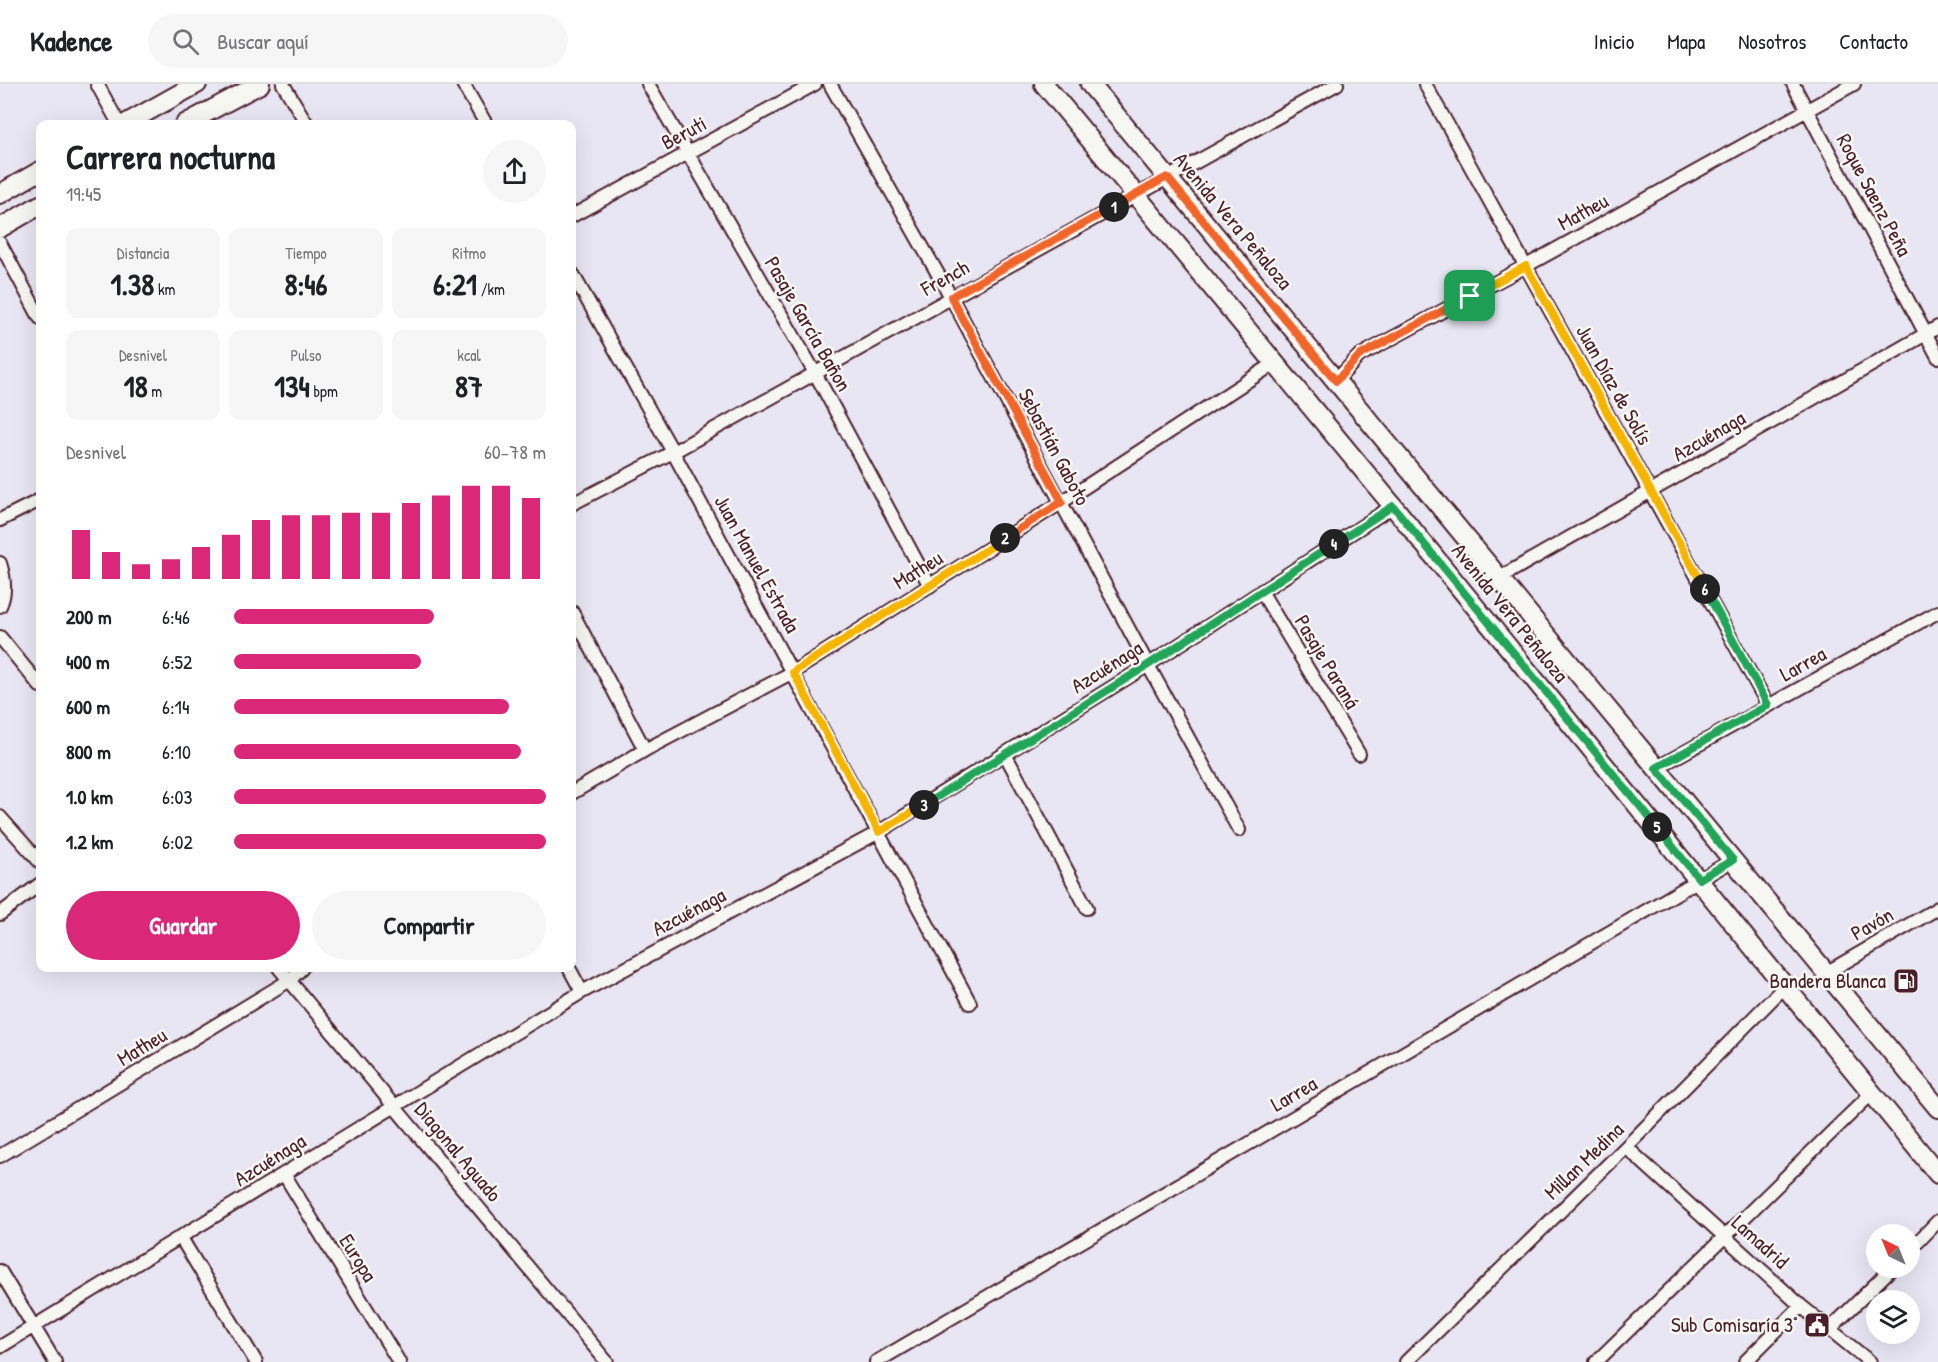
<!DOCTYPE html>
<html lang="es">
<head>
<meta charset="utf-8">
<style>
  body { margin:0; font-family:"Patrick Hand",sans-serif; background:#f6f6f6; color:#202124; height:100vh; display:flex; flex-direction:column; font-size:22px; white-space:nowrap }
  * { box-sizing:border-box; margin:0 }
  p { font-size:20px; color:#757577 }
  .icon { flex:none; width:33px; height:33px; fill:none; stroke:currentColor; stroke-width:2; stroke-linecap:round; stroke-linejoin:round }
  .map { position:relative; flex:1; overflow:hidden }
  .drawer { position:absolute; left:36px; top:36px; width:540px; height:852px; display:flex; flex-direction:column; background:#fff; border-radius:12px; box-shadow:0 6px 24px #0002 }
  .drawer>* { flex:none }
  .needle { width:39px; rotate:317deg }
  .buttons { position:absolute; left:1866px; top:1140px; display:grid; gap:12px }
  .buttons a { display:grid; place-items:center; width:54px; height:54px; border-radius:50%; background:#fff; box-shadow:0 6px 24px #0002; font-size:30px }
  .pin { position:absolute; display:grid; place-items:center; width:51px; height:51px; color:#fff; margin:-26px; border-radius:12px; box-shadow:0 3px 9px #0006 }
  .km { position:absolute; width:30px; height:30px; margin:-15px; border-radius:50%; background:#222; color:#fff; font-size:16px; line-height:30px; text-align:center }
  .round { display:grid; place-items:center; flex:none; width:63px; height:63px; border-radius:32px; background:#f6f6f6 }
  .head { display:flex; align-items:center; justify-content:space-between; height:102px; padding:0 30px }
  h1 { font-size:33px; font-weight:800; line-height:45px }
  .figures { display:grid; grid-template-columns:repeat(3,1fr); gap:9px; height:102px; padding:6px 30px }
  .figures div { display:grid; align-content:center; border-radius:12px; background:#f6f6f6; text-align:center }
  .figures b { font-size:30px; font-weight:800 }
  .figures small { font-size:16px; font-weight:400 }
  .figures p { font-size:16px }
  .chart { height:168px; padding:12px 30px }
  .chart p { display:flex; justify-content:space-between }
  .chart svg { width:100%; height:108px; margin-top:6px; stroke:#db2777; stroke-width:6 }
  .cta { display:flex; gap:12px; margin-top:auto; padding:12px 30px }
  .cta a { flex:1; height:69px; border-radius:36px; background:#db2777; color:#fff; font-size:24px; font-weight:800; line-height:69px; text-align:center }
  .cta a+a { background:#f6f6f6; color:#202124 }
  ul { padding:0 30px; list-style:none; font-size:20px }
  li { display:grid; grid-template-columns:96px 72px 1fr; align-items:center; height:45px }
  li i { height:15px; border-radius:8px; background:#db2777 }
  header { display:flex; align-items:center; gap:36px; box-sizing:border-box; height:84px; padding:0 30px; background:#fff; border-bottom:2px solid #e0e0e0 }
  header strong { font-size:28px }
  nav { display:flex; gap:33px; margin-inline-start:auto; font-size:21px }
  .search { width:420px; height:54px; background:#f6f6f6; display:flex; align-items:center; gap:15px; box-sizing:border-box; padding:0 21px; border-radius:33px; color:#757577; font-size:22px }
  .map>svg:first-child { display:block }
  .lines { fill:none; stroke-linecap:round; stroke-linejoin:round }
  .street-casing { stroke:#4a1f2b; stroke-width:16 }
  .secondary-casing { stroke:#4a1f2b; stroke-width:22 }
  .street { stroke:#f6f6f2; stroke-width:12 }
  .secondary { stroke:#f6f6f2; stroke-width:18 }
  .split-1-casing { stroke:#fff; stroke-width:12 }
  .split-2-casing { stroke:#fff; stroke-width:12 }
  .split-3-casing { stroke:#fff; stroke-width:12 }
  .split-4-casing { stroke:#fff; stroke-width:12 }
  .split-5-casing { stroke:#fff; stroke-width:12 }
  .split-6-casing { stroke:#fff; stroke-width:12 }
  .split-7-casing { stroke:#fff; stroke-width:12 }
  .split-1 { stroke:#f0652b; stroke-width:8 }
  .split-2 { stroke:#f0652b; stroke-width:8 }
  .split-3 { stroke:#f5b400; stroke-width:8 }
  .split-4 { stroke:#22a559; stroke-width:8 }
  .split-5 { stroke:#22a559; stroke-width:8 }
  .split-6 { stroke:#22a559; stroke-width:8 }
  .split-7 { stroke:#f5b400; stroke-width:8 }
  .labels { text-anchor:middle; stroke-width:5; stroke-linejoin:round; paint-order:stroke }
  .street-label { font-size:21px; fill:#4a1f2b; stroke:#f6f6f2 }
  .poi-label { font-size:21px; fill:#4a1f2b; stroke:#f6f6f2; text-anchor:end }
</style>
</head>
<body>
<header>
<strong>Kadence</strong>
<div class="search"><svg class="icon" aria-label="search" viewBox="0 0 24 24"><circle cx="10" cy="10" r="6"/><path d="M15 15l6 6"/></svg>Buscar aquí</div>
<nav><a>Inicio</a><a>Mapa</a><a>Nosotros</a><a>Contacto</a></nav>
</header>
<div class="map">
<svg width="1938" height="1278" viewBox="0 0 1938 1278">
  <rect width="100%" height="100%" fill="#e8e6f3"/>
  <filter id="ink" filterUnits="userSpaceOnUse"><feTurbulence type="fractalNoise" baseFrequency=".0167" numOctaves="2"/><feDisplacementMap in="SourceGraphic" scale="12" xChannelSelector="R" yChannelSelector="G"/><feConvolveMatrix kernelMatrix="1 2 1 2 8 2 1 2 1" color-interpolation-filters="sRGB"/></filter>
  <g filter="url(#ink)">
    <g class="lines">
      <!-- street casing -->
      <g class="street-casing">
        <path id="street" d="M97,0L119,40
          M283,0L307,40
          M463,0L486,40
          M648,0L815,289L930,502
          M830,0L951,213L1148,581L1239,746
          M1425,0L1768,621
          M1793,0L1938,273
          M572,132L815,0
          M0,159L40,234
          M572,189L673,368L970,919
          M1336,297L1359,272L1526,182L1854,0
          M572,420L673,368L1337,0
          M0,436L40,416
          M0,479C4,492 7,508 0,522
          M1499,494L1938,243
          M1261,507L1359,670
          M572,528L645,666
          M0,553L40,602
          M1005,670L1087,824
          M1656,684L1938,528
          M572,709L645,666L793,588L1062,418L1275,279
          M0,733L40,778
          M0,830L40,800
          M279,884L607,1278
          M569,884L582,908
          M1826,889L1938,824
          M1626,1063L1801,1222L1870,1278
          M0,1072L290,896L302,884
          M284,1090L399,1278
          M181,1154L256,1278
          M1910,1166L1938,1137
          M0,1187L55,1278
          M1831,1244L1892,1184
          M0,1263L582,908L879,748L1148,581L1393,422
          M876,1278L1733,776
          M1406,1278L1626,1063L1786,901
          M1596,1278L1873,1008
          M1745,1278L1801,1222"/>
      </g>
      <!-- secondary casing -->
      <g class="secondary-casing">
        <path id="secondary" d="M1044,0L1393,422L1938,1090
          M1090,0L1938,1024
          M125,40L197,0
          M185,40L260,0
          M0,110L40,87
          M0,144L40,121"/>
      </g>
      <!-- street -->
      <use href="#street" class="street"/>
      <!-- secondary -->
      <use href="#secondary" class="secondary"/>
    </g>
  </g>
  <g class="lines" filter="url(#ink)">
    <!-- split-1 casing -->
    <g class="split-1-casing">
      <path id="split-1" d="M1114,123L1167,93L1336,297L1359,272L1470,212"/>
    </g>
    <!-- split-2 casing -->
    <g class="split-2-casing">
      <path id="split-2" d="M1005,454L1062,418L951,213L1114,123"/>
    </g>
    <!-- split-3 casing -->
    <g class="split-3-casing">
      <path id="split-3" d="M924,721L879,748L793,588L1005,454"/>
    </g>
    <!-- split-4 casing -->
    <g class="split-4-casing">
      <path id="split-4" d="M924,721L1148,581L1334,460"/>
    </g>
    <!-- split-5 casing -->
    <g class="split-5-casing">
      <path id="split-5" d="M1334,460L1393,422L1657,743"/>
    </g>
    <!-- split-6 casing -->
    <g class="split-6-casing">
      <path id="split-6" d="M1657,743L1699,795L1733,776L1656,684L1768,621L1705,505"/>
    </g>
    <!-- split-7 casing -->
    <g class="split-7-casing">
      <path id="split-7" d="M1470,212L1526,182L1705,505"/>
    </g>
    <!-- split-1 -->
    <use href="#split-1" class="split-1"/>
    <!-- split-2 -->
    <use href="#split-2" class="split-2"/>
    <!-- split-3 -->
    <use href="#split-3" class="split-3"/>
    <!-- split-4 -->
    <use href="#split-4" class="split-4"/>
    <!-- split-5 -->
    <use href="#split-5" class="split-5"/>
    <!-- split-6 -->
    <use href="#split-6" class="split-6"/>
    <!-- split-7 -->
    <use href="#split-7" class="split-7"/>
  </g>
  <!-- icons -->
  <defs>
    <g id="fuel-square" transform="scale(1.35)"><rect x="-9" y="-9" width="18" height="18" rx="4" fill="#4a1f2b" stroke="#f6f6f2"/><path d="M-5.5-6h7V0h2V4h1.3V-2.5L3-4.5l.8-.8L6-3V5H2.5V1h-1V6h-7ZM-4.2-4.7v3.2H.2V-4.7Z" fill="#fff"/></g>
    <g id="civic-square" transform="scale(1.35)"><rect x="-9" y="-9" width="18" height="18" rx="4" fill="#4a1f2b" stroke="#f6f6f2"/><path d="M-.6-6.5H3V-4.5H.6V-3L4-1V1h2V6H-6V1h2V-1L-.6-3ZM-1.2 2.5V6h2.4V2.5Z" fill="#fff"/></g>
  </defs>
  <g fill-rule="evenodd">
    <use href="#fuel-square" x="1906" y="897"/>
    <use href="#civic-square" x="1817" y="1241"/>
  </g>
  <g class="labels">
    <!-- street labels -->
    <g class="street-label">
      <text transform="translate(684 49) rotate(-28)" y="7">Beruti</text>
      <text transform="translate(1874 111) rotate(62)" y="7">Roque Saenz Peña</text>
      <text transform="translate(1583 128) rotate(-29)" y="7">Matheu</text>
      <text transform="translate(1233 137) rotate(50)" y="7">Avenida Vera Peñaloza</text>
      <text transform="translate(945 194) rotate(-29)" y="7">French</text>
      <text transform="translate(808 240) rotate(60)" y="7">Pasaje García Bañon</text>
      <text transform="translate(1614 301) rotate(61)" y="7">Juan Díaz de Solís</text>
      <text transform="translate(1709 352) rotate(-30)" y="7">Azcuénaga</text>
      <text transform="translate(1054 363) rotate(62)" y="7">Sebastián Gaboto</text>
      <text transform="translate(757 480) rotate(61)" y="7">Juan Manuel Estrada</text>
      <text transform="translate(918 486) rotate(-32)" y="7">Matheu</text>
      <text transform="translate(1510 529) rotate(51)" y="7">Avenida Vera Peñaloza</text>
      <text transform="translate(1327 578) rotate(59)" y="7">Pasaje Paraná</text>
      <text transform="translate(1803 580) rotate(-29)" y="7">Larrea</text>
      <text transform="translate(1107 583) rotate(-32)" y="7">Azcuénaga</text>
      <text transform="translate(689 828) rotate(-28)" y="7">Azcuénaga</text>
      <text transform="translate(1872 840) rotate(-30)" y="7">Pavón</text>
      <text transform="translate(142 963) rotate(-31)" y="7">Matheu</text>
      <text transform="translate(1294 1010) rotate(-30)" y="7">Larrea</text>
      <text transform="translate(458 1068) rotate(50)" y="7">Diagonal Aguado</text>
      <text transform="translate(270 1076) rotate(-32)" y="7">Azcuénaga</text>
      <text transform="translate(1584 1077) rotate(-44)" y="7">Millan Medina</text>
      <text transform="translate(1760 1158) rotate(42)" y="7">Lamadrid</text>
      <text transform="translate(358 1174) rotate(58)" y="7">Europa</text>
    </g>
    <!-- poi labels -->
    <g class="poi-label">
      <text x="1886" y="904">Bandera Blanca</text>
      <text x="1798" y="1248">Sub Comisaría 3°</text>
    </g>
  </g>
</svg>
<div class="buttons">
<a><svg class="needle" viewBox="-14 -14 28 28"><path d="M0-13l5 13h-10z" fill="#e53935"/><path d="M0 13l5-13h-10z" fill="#757577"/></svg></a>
<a><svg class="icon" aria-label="layers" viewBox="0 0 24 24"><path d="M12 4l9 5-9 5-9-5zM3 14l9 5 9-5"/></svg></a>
</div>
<div class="pin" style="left:1470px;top:212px;background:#1e9e55"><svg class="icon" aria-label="arrive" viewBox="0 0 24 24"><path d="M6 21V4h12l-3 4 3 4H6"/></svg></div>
<b class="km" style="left:1114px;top:123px">1</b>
<b class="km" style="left:1005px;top:454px">2</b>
<b class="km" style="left:924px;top:721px">3</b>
<b class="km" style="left:1334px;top:460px">4</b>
<b class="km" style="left:1657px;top:743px">5</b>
<b class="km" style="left:1705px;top:505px">6</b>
<section class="drawer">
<div class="head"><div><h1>Carrera nocturna</h1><p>19:45</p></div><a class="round"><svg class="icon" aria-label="share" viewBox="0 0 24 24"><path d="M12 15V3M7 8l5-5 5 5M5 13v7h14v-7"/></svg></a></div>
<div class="figures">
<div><p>Distancia</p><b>1.38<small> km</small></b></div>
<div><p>Tiempo</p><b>8:46</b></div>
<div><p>Ritmo</p><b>6:21<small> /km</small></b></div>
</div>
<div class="figures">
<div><p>Desnivel</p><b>18<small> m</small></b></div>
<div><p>Pulso</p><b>134<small> bpm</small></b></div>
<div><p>kcal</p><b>87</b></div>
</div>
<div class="chart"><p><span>Desnivel</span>60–78 m</p>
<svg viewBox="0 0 160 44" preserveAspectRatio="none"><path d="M5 44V24M15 44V33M25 44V38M35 44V36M45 44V31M55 44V26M65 44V20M75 44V18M85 44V18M95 44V17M105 44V17M115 44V13M125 44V10M135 44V6M145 44V6M155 44V11"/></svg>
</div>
<ul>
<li><b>200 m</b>6:46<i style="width:64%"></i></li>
<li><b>400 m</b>6:52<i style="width:60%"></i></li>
<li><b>600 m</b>6:14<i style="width:88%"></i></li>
<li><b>800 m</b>6:10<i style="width:92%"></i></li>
<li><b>1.0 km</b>6:03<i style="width:100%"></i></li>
<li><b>1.2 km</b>6:02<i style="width:100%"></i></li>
</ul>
<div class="cta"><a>Guardar</a><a>Compartir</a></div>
</section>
</div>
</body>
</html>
